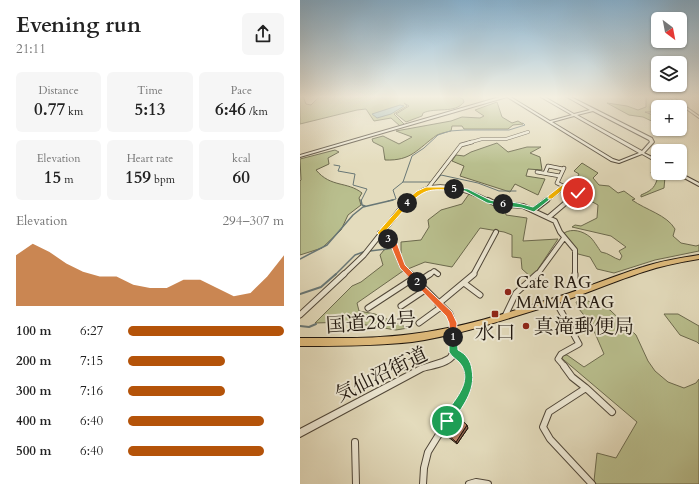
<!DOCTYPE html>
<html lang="en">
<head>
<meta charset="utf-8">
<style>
  body { margin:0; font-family:Cardo,"Noto Serif JP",serif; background:#f6f6f6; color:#222; height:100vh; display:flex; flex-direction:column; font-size:15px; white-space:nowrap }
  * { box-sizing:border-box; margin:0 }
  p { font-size:13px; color:#767676 }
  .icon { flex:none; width:22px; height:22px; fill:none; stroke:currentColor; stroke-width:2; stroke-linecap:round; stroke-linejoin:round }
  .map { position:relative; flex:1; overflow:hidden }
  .side { display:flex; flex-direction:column; background:#fff; width:300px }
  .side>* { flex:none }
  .needle { width:26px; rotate:148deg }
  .tools { position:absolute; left:351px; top:12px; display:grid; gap:8px }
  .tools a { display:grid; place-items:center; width:36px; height:36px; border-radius:6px; background:#fff; box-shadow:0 1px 3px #0004; font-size:20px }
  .pin { position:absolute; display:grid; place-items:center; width:34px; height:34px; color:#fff; margin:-17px; border:2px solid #fff; border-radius:50%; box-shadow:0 1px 4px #0007 }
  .km { position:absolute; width:20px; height:20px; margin:-10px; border-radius:50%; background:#222; color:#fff; font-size:11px; line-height:20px; text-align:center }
  .round { display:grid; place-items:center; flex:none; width:42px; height:42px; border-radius:6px; background:#f6f6f6 }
  .summary { display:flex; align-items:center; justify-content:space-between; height:68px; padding:0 16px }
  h1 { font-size:22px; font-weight:700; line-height:30px }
  .stats { display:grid; grid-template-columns:repeat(3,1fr); gap:6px; height:68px; padding:4px 16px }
  .stats div { display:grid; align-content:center; border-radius:6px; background:#f6f6f6; text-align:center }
  .stats b { font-size:17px; font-weight:700 }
  .stats small { font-size:11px; font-weight:400 }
  .stats p { font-size:11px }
  .chart { height:112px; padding:8px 16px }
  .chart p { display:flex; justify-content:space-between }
  .chart svg { width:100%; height:72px; margin-top:4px; fill:#b45309; opacity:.7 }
  ul { padding:0 16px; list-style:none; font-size:13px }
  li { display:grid; grid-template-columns:64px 48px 1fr; align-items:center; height:30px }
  li i { height:10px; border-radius:5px; background:#b45309 }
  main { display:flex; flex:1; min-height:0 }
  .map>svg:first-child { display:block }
  .green { fill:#b9bf8e; stroke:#6c6a4e }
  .water { fill:#9ab9bc; stroke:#687776 }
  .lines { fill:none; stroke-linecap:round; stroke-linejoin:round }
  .stream-far2 { stroke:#687776; stroke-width:1 }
  .stream-far1 { stroke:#687776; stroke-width:1.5 }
  .stream { stroke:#687776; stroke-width:2 }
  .minor-far4-casing { stroke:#504739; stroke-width:3.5 }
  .minor-far3-casing { stroke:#504739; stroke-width:4.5 }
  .minor-far2-casing { stroke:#504739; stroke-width:6 }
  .minor-far1-casing { stroke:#504739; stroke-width:7 }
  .minor-casing { stroke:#504739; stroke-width:8 }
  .tertiary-casing { stroke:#504739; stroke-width:2 }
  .trunk-casing { stroke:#1e150d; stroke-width:2 }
  .minor-far4 { stroke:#ede8d4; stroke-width:2.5 }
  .minor-far3 { stroke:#ede8d4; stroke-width:3 }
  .minor-far2 { stroke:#ede8d4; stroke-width:4 }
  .minor-far1 { stroke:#ede8d4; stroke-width:5 }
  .minor { stroke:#ede8d4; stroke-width:6 }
  .tertiary { fill:#ede8d4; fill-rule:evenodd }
  .trunk { fill:#e2be7e; fill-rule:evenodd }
  .wall { fill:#b2795e; stroke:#1e150d }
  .shaded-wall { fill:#91634c; stroke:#1e150d }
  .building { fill:#cf8d6d; stroke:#1e150d }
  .split-1 { fill:#22a559; stroke:#fff }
  .split-2 { fill:#f0652b; stroke:#fff }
  .split-3 { fill:#f0652b; stroke:#fff }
  .split-4 { fill:#f5b400; stroke:#fff }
  .split-5 { fill:#f5b400; stroke:#fff }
  .split-6 { fill:#22a559; stroke:#fff }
  .split-7 { fill:#22a559; stroke:#fff }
  .split-8 { fill:#f5b400; stroke:#fff }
  .poi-dot { fill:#8f2418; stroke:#ede8d4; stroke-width:1.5 }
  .labels { text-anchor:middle; stroke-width:4; stroke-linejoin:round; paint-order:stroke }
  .poi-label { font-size:17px; fill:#1e150d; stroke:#ede8d4; text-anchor:start }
  .near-street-label { font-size:20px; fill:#1e150d; stroke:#ede8d4 }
  .near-poi-label { font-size:20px; fill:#1e150d; stroke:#ede8d4; text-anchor:start }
</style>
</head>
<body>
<main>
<section class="side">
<div class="summary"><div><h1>Evening run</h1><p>21:11</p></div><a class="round"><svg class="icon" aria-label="share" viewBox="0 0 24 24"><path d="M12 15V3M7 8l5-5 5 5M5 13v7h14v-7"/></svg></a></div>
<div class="stats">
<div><p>Distance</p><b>0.77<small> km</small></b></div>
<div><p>Time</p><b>5:13</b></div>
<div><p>Pace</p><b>6:46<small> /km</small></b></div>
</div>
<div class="stats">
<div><p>Elevation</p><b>15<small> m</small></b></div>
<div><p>Heart rate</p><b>159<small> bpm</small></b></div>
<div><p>kcal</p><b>60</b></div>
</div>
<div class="chart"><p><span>Elevation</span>294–307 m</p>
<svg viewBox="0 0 160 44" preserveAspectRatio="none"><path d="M0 44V13L10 6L20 11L30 18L40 23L50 26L60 26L70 31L80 33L90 33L100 28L110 28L120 33L130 38L140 36L150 26L160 13V44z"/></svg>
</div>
<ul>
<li><b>100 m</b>6:27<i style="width:100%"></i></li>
<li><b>200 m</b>7:15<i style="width:62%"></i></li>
<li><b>300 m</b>7:16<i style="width:62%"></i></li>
<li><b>400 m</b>6:40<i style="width:87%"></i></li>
<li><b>500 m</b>6:40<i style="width:87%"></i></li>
</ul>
</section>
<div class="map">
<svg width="399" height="484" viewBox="0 0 399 484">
  <rect width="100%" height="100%" fill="#e4dcbd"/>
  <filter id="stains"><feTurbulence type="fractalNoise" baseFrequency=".005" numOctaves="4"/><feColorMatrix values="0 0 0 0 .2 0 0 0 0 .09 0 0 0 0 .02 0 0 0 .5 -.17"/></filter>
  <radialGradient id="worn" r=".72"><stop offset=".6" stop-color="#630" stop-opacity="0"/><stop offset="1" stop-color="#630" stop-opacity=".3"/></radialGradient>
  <!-- green -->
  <path class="green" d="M0,96H3L6,104L11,105L20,96H156L163,99L164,102C155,114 135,107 123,113L122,116L106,122L96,114L109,106L104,103L107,106L94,114L105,125L100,126L91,118L74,121L66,109L57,110L0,124Z
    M344,96H364L379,107H358V112H345L358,117V124L343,117L329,115L307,103L327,106L338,110L346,107V97Z
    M197,102L202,117L212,123L218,121L223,124L213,125L208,129H164L162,126H152L151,131C147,132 141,133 137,135C117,149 112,161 85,160L83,147L73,142L72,139L83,136L99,144L112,137L96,131L151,121L162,117L180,118L184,116L175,110Z
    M197,143L208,152L227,147H241L230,153L240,157L242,170L228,169L226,176L245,179L238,195L215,184L210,192L160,176L164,166L152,161L156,155L164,156L171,152Z
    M35,150L39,152L28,158L29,164L16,170C31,188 47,181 62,193L59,198L61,205L48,215L41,230L22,248L0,255V181L1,180L0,159Z
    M282,163L298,173L293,178L299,185L309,186L318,193L324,191L335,199L332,200C346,210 367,215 375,229L373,236L381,243L396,246L399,245V251L355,260L314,273L297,269L290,257L278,254L264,233C272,228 283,231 290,237C292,238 299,249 301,252C309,253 313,258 320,260L322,256L319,251L326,247L311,236L272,227L275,225L281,226L297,218L298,205L287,199L290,191L274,183L279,174L274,171Z
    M352,171H355L365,177L364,188L341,197V195C350,191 354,189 357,180L351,173Z
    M169,194L189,202L212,208L205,210L206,215L227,218L223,241L258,239L232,278L222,269L221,258L212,257V235L204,232L180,228L152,267L125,262L103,271L57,303L59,311L75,314L108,328L96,330L48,322L15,323L52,286L61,282L83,265L80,255L84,250L90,248L101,253V242L121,240L129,227L128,220L141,210L162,204Z
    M283,299L310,310L336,335L348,361L355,371L368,382L384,388L396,383L399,379V484H296L294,481L297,453L316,458L337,422L258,355H267L284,367L304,354L291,324L279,309L276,302Z
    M364,314H378L399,326V344L397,342L380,335Z"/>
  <!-- water -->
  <path class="water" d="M100,105L104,106L91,114L77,118L72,114Z"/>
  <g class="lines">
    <!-- stream-far2 -->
    <path class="stream-far2" d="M34,165L40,166L38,171L55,174L53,185L67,189L61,201
      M103,182H135L141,175L178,183L199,191H216
      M88,201L96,199L93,190L103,182L112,156L124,148L138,135L150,131L164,130H209L225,125L223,123"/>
    <!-- stream-far1 -->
    <path class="stream-far1" d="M61,200L62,205L65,206
      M70,251L94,248
      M0,259L27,245L53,215L63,207L93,200
      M35,275L55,255L66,251"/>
    <!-- stream -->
    <path class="stream" d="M0,294L21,287L36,274
      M0,326L9,327L16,324"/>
    <!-- minor-far4 casing -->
    <g class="minor-far4-casing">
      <path id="minor-far4" d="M168,143L182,139H206L228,132"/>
    </g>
    <!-- minor-far3 casing -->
    <g class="minor-far3-casing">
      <path id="minor-far3" d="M264,168L257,183L278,193L268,201
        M237,172L260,176
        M245,173L248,166L263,169
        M128,188L161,145L172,142
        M109,201C112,198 115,195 118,193C138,178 171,192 190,201
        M246,201L264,187"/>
    </g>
    <!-- minor-far2 casing -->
    <g class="minor-far2-casing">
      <path id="minor-far2" d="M188,200L196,204L223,206L255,221L260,232L275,250V275
        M234,210L247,200
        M249,217L269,200
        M80,233L94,245L102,266L111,275
        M43,275L64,255L99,211L110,200
        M129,275L134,271L138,274
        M173,275L196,232
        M237,275L264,238"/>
    </g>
    <!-- minor-far1 casing -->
    <g class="minor-far1-casing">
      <path id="minor-far1" d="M110,274L150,314L153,323L152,331
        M275,274V283L280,292
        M118,282L130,274
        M164,283L180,295
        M255,300L279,344L261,354L258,359L265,367
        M138,304L174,274
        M101,306L125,290
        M68,308L114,278
        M0,315L44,274
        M205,316L216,293L237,274
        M119,323L141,307
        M154,352L162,359L167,367"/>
    </g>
    <!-- minor casing -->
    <g class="minor-casing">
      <path id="minor" d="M264,366L272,377L286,388L249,412L243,427L250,439L292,484
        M286,388L312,412
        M55,442L56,484
        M123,484L124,468L128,452L167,389L169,378L167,366
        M169,484L176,482L188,484"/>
    </g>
    <!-- tertiary casing -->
    <g class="tertiary-casing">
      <path id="tertiary" d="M203,96H209L250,121L272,115L239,96H243L274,114L290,110L265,96H269L352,138L354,142L344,153L358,160V163L342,154L319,163L311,161L207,97L0,157V155ZM293,111L349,140L350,142L342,151L277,115ZM274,116L339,153L319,161L313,159L252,122Z
        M368,96H371L399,116V118Z
        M375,173H380L399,183V186Z
        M152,328L154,329L155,331C156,337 157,344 157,351C157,365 134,368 123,371L0,437V429L120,366L142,359L148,356L151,351L149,331L150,329Z"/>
    </g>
    <!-- trunk casing -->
    <g class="trunk-casing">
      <path id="trunk" d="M399,255V259C380,262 361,266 343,272C312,282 283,295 252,305C206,319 160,335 112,342C75,346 37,346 0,346V338C37,338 75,339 112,334C160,328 208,313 254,298C284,289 313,276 343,267C361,261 380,258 399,255Z"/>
    </g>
    <!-- minor-far4 -->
    <use href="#minor-far4" class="minor-far4"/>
    <!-- minor-far3 -->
    <use href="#minor-far3" class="minor-far3"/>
    <!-- minor-far2 -->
    <use href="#minor-far2" class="minor-far2"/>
    <!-- minor-far1 -->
    <use href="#minor-far1" class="minor-far1"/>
    <!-- minor -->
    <use href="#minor" class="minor"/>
    <!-- tertiary -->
    <use href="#tertiary" class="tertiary"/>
    <!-- trunk -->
    <use href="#trunk" class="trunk"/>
  </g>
  <!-- wall -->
  <path class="wall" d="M168,428L157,444L147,436L146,433Z"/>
  <!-- shaded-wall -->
  <path class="shaded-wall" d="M167,425L168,428L157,444L156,442Z"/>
  <!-- building -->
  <path class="building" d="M158,417L167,425L156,442L146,433Z"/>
  <!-- sky -->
  <linearGradient id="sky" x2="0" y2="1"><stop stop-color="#89b6d6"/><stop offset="0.59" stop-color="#f3efe1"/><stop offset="1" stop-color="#f3efe1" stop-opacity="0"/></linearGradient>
  <rect width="399" height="164" fill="url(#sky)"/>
  <!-- split-1 -->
  <path class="split-1" d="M153,333L157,337L158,350C166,354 171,361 172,370C176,391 162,407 151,424L147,426L144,424L142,421C149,404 173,386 162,366C159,360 152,358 149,352V337Z"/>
  <!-- split-2 -->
  <path class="split-2" d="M117,279L152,312L157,323L156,339H150L149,323L146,316L115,284V280Z"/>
  <!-- split-3 -->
  <path class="split-3" d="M88,237L97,243L105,265L120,280V284H115L100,268L91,246L85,239Z"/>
  <!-- split-4 -->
  <path class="split-4" d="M105,201L110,203L84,233L91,239L88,242L77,233Z"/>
  <!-- split-5 -->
  <path class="split-5" d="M126,187H154L157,189L154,190C131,190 127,187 109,204H105V201L117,191Z"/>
  <!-- split-6 -->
  <path class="split-6" d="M153,187L168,189L190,200L206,204L203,206L187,203L165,191L153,190Z"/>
  <!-- split-7 -->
  <path class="split-7" d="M248,196L253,197L234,212L222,208L203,206L200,204C208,199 225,205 233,207Z"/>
  <!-- split-8 -->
  <path class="split-8" d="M262,185H266L281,193L276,194L264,189L252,199H248V196Z"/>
  <!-- markers -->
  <g class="poi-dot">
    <circle cx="208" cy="292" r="4"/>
    <rect x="191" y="310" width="8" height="8" rx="2"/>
    <circle cx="226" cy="326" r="4"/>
  </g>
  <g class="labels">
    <!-- poi labels -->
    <g class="poi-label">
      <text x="216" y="288">Cafe RAG<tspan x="216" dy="20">MAMA RAG</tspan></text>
    </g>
    <!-- near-street labels -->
    <g class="near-street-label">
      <text transform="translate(71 322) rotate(-4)" y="7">国道284号</text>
      <text transform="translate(81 374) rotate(-26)" y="7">気仙沼街道</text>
    </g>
    <!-- near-poi labels -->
    <g class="near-poi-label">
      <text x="234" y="333">真滝郵便局</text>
      <text x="195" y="339" text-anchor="middle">水口</text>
    </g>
  </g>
  <rect width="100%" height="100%" filter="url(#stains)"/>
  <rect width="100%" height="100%" fill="url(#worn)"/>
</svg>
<div class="tools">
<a><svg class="needle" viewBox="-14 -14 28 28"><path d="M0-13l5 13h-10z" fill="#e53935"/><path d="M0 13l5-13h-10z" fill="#767676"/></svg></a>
<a><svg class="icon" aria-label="layers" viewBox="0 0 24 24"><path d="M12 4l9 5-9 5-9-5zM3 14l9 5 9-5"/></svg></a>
<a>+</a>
<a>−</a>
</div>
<div class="pin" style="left:147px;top:421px;background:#1e9e55"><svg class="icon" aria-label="arrive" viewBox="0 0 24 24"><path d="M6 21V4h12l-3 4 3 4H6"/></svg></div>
<div class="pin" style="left:278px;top:193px;background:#d93025"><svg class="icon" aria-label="check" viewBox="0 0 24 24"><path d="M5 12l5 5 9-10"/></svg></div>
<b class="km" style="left:153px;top:337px">1</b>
<b class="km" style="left:117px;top:282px">2</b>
<b class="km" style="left:88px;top:239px">3</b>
<b class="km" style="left:107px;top:203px">4</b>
<b class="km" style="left:154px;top:189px">5</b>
<b class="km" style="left:203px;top:204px">6</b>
</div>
</main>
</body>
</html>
